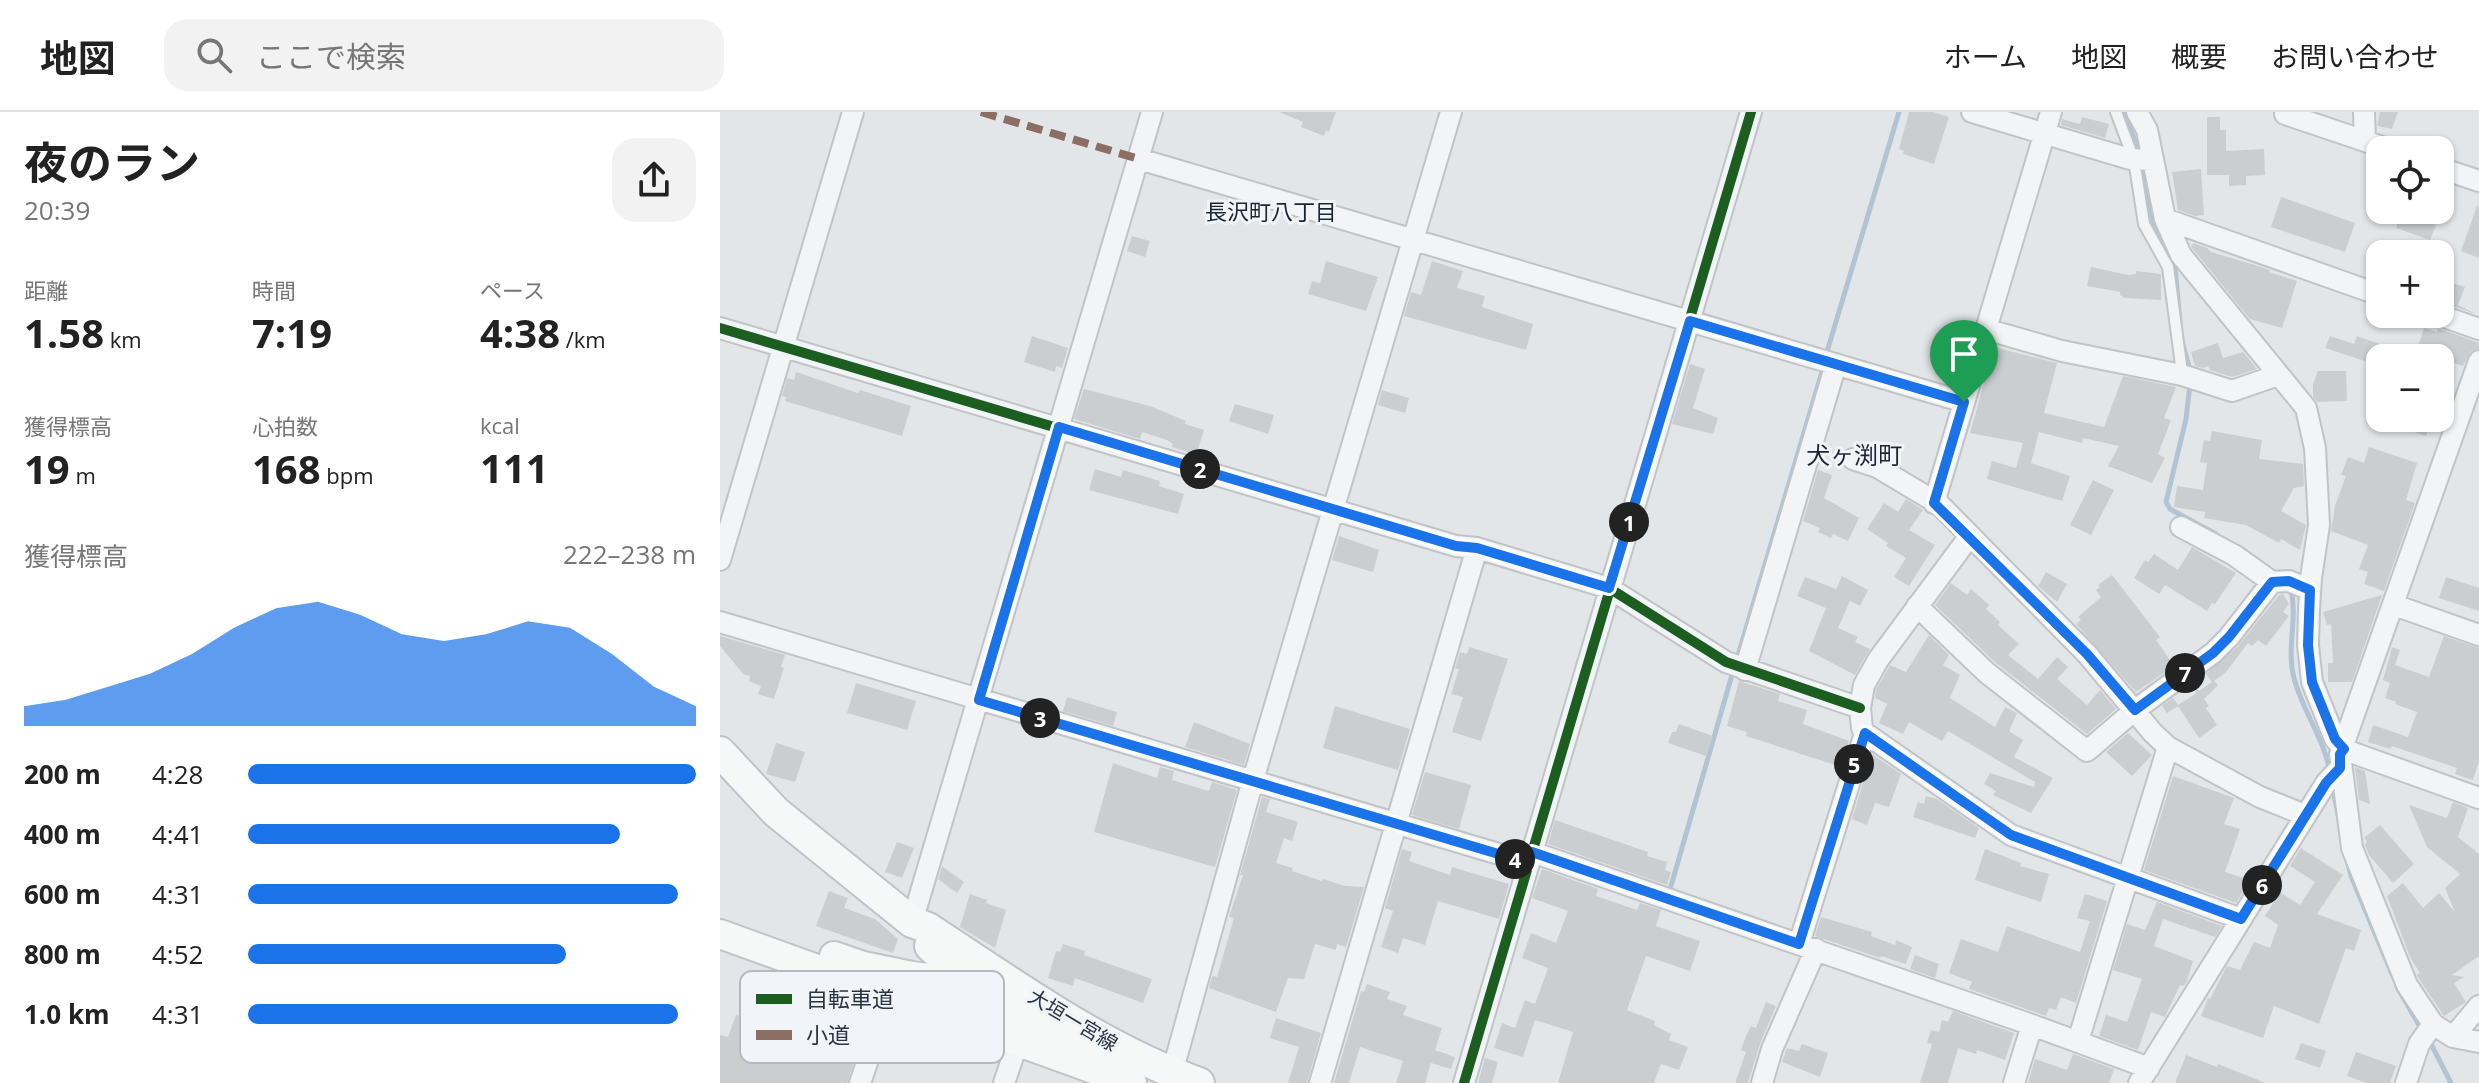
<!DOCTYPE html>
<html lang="ja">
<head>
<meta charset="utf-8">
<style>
  body { margin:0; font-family:"Open Sans","Noto Sans JP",sans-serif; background:#f2f2f2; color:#222; height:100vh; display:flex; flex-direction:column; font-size:30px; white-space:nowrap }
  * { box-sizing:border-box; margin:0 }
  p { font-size:26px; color:#767676 }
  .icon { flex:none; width:44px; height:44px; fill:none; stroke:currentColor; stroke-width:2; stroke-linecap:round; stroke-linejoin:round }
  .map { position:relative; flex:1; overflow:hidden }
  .sheet { display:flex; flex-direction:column; background:#fff; width:720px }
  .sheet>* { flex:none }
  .tools { position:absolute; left:1646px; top:24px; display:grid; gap:16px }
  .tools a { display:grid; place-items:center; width:88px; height:88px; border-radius:16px; background:#fff; box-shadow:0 2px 6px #0004; font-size:40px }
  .pin { position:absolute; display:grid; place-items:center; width:68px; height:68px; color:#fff; margin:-82px -34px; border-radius:50% 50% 50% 0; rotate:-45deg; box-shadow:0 0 8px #0007 }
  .pin .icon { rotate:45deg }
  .km { position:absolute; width:40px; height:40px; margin:-20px; border-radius:50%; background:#222; color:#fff; font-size:22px; line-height:40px; text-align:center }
  .round { display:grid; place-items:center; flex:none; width:84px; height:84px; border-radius:24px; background:#f2f2f2 }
  .overview { display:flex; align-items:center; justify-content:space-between; height:136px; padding:0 24px }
  h1 { font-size:44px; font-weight:700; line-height:60px }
  .metrics { display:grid; grid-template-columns:repeat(3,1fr); gap:12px; height:136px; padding:8px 24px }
  .metrics div { display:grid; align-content:center }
  .metrics b { font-size:40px; font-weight:700 }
  .metrics small { font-size:22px; font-weight:400 }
  .metrics p { font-size:22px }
  .chart { height:224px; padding:16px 24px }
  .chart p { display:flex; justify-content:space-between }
  .chart svg { width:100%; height:144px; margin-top:8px; fill:#1a73e8; opacity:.7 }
  ul { padding:0 24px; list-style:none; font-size:26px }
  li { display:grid; grid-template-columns:128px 96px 1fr; align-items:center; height:60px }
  li i { height:20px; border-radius:10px; background:#1a73e8 }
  header { display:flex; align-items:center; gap:48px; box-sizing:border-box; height:112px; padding:0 40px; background:#fff; border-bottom:2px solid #e0e0e0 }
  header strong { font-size:38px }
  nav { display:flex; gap:44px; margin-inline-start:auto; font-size:28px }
  .search { width:560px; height:72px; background:#f2f2f2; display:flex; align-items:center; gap:20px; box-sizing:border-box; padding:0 28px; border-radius:24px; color:#767676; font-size:30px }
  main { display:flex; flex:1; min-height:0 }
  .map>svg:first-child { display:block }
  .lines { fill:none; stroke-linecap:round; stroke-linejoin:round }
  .stream { stroke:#b1c4d4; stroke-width:5 }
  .building { fill:#cbced1 }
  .service-casing { stroke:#c1c4c6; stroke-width:14 }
  .minor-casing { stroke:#c1c4c6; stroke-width:24 }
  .secondary-casing { stroke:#c1c4c6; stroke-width:32 }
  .primary-casing { stroke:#bfc3c6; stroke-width:34 }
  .service { stroke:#f2f4f5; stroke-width:10 }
  .minor { stroke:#f2f4f5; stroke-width:20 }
  .secondary { stroke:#f6f7f7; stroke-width:28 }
  .primary { stroke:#f6f7f7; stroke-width:30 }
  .quiet { stroke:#8d6e63; stroke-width:8; stroke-dasharray:16 8; stroke-linecap:butt }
  .cycleway-casing { stroke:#f1f4f8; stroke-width:15 }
  .cycleway { stroke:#1b5e20; stroke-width:10 }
  .route-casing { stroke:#fff; stroke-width:16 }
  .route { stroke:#1a73e8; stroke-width:10 }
  .labels { text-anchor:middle; stroke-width:6; stroke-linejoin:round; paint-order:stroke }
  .street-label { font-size:20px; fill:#293443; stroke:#f1f4f8 }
  .neighbourhood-label { font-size:22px; fill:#1b2534; stroke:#f1f4f8 }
  .quarter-label { font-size:24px; fill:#1b2534; stroke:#f1f4f8 }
  .key { fill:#f1f4f8; stroke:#b5bac2; stroke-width:2 }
  .key-label { font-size:22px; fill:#293443 }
</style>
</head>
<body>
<header>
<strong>地図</strong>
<div class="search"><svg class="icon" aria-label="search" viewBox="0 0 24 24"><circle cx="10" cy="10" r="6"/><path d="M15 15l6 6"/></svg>ここで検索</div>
<nav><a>ホーム</a><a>地図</a><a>概要</a><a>お問い合わせ</a></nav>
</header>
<main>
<section class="sheet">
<div class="overview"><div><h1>夜のラン</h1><p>20:39</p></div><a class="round"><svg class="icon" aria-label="share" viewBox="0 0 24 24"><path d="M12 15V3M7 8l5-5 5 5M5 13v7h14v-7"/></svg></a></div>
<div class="metrics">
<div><p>距離</p><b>1.58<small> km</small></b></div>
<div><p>時間</p><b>7:19</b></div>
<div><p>ペース</p><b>4:38<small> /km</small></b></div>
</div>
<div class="metrics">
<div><p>獲得標高</p><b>19<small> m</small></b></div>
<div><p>心拍数</p><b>168<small> bpm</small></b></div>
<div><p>kcal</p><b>111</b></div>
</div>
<div class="chart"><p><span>獲得標高</span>222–238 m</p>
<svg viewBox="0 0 160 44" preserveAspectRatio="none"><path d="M0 44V38L10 36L20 32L30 28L40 22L50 14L60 8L70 6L80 10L90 16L100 18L110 16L120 12L130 14L140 22L150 32L160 38V44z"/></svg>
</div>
<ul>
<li><b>200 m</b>4:28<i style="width:100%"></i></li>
<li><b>400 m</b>4:41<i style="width:83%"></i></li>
<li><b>600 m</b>4:31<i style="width:96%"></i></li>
<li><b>800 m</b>4:52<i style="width:71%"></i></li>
<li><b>1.0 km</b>4:31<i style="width:96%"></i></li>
</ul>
</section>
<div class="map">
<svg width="1759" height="971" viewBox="0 0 1759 971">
  <rect width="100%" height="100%" fill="#e3e6e8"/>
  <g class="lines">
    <!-- stream -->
    <path class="stream" d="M1404,0L1420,42
      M1422,51L1433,109L1442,133L1455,154L1460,211
      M1462,229L1471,262
      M1106,243L1179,0
      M1470,272L1466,307L1446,390L1450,397L1496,422
      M1522,437L1559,464
      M1571,478C1578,507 1566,536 1574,566C1582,598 1604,626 1610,660
      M1017,547L1104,253
      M1612,674L1619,707
      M1627,748L1631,764L1672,862
      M951,774L1014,556
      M1677,875L1702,918
      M1708,926L1731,971"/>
  </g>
  <!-- building -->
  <path class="building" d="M559,0H616L609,20L606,18L604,24L581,15L583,10Z
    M1189,0H1213L1229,5L1214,52L1183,42L1184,39L1179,37Z
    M1660,0H1678L1672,17L1657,14Z
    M1362,5L1389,12L1385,26L1341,13L1342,7L1360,12Z
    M1487,5H1500V18H1506V39L1544,37L1545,63L1526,64V73L1509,74V63H1487Z
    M1481,57L1484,103L1475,104L1458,98L1452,60Z
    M1561,85L1635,111L1625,140L1551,115Z
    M1757,94L1759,95V146L1741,139Z
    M1681,101L1716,113L1710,128L1676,116Z
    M412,124L430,129L425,145L407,139Z
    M1474,131L1487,136L1491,140L1538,154L1550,158L1549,160L1577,169L1562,216L1530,207L1472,136L1471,133Z
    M606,149L658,165L646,199L588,182L592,169L600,171Z
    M712,149L743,159L737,176L765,184L762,195L813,212L806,238L684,204L691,180L701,183Z
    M1371,155L1408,163L1416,162V159L1441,162V188L1405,186L1400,183V180L1367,174Z
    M1720,167L1745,175L1738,193L1756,202L1720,190Z
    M1704,216L1717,220L1718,216L1759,231V236L1750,240L1743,254L1697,238Z
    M312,224L348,236L342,256L336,254L335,260L304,250Z
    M1610,224L1634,232L1637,224L1693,244V246H1660V254L1605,236Z
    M1498,231L1503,246L1523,240L1537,257L1512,265L1490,258L1488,254L1483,256L1475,254L1471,240Z
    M1274,235L1337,251L1324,301L1384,315L1403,264L1456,275L1444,306L1451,308L1438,342L1445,346L1432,371L1388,354L1399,334L1363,326L1362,331L1319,320L1311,351L1350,364L1342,389L1267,367L1272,349L1296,356L1303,331L1250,321Z
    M970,252L985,257L973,296L998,306L993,322L952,312Z
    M1598,259H1626L1627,289L1597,290L1593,285V272Z
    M76,260L138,281L140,278L191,294L182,324L65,289L66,285L62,284L67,266L74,268Z
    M364,277L430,294L466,309L465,312L484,318L477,340L474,339V342L452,335L453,332L447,328L422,320L420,327L354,307Z
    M662,278L689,286L685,301L658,293Z
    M515,292L554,303L548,322L509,309Z
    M1660,306H1712L1706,324L1659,308Z
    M1492,319L1542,328L1539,347L1583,352L1584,374L1574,376L1561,399L1586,413L1580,438L1561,427L1559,431L1526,413L1484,406L1485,400L1454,395L1457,374L1483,378L1487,351L1480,350L1484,328L1490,329Z
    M1649,335L1697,351L1686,388L1695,391L1664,479L1644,472L1648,460L1639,457L1648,433L1611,419L1615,394L1626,364L1621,363L1628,345L1644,351Z
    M375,357L401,365L403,358L440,369L439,374L464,382L458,402L369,378Z
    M1098,358L1112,363L1104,386L1139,406L1128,429L1113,422L1111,426L1098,420L1100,416L1083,409Z
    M1373,368L1394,378L1371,423L1350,413Z
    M1186,387L1203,398L1189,418L1215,433L1189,474L1174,465L1186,446L1166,434L1168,431L1147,417L1164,391L1178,400Z
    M619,424L659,438L653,460L612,448Z
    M1472,435L1516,461L1495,492L1492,491L1487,499L1445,473L1439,482L1414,466L1425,448L1428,450L1434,442L1458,458Z
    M1326,460L1347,472L1337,490L1318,474Z
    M1392,463L1440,525L1436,528L1454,554L1416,580L1356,512L1361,508L1358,505L1381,485L1376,478L1380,475L1378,473Z
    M1122,464L1148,478L1140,494L1130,489L1118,516L1138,525L1135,530L1150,537L1135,563L1089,539L1106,496L1077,484L1085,465L1116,477Z
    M1726,465L1759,476V499L1719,486Z
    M1231,471L1247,483L1251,477L1269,493L1266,497L1280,510L1278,513L1299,532L1288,543L1318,567L1337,545L1348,555L1337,567L1367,593L1380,578L1396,597L1367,622L1276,551L1215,493Z
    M1563,482L1569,492L1563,500L1569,504L1546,534L1538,528L1532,534L1528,531L1506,560L1494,569L1498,573L1484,587L1489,594L1486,596L1497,613L1479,626L1458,594L1447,601L1442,594L1453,586L1458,593L1475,582L1477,576L1479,579L1492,570L1486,562L1518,534L1559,483Z
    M1662,483L1632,570H1608V551H1613L1611,512L1607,513L1603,500Z
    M1209,523L1229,543L1223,553L1240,563L1230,586L1275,615L1285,595L1297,601L1289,619L1303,628L1294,645L1333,666L1311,701L1273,683L1276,679L1264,672L1270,661L1314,675L1315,670L1228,619L1222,629L1189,610L1183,622L1159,611L1167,592L1155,586L1156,577L1169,555L1170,553L1186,560Z
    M0,524L65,543L61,555L64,556L54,587L38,582L41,574L29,569L30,564L23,562L11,547L0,534Z
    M1724,524L1759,536V649L1753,668L1735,662L1737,656L1672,634L1670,637L1648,630L1653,613L1688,625L1697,600L1675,592L1676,590L1665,586L1670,571L1663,568L1672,535L1680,538L1675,553L1709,565Z
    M749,535L788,547L761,629L732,620L743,585L731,582L739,557L735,556L740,540L747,542Z
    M1019,569L1060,582L1058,589L1087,598L1083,612L1129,629L1121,655L1026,624L1027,620L1007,614Z
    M136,571L196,589L187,618L127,601Z
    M347,585L397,600L393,614L343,599Z
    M615,594L690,617L678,658L603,636Z
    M474,610L530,632L524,653L465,635Z
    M959,612L993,624L986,644L948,631L952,620H956Z
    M1408,621L1432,643L1412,664L1386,640Z
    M56,631L85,640L75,670L46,662Z
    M1152,642L1181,662L1169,695L1155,691L1147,713L1132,707Z
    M393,651L437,666L440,655L454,659L452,668L489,679L492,670L517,678L495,755L374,720Z
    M1635,655L1645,659L1650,692L1639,688Z
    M705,660L751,673L739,717L692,703Z
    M1453,664L1514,686L1504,712L1520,717L1505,760L1530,768L1516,791L1424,758Z
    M1206,684L1217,687L1259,716L1255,726L1193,705L1198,690L1204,692Z
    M542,685L550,687L546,700L578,710L572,729L564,726L556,751L573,756L572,759L602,769L603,767L625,774L644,775L626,835L617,832L616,838L595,832L584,867L568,866L556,900L489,876L492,864L497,865L514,806L509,805L523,763H520Z
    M1733,690L1748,696L1738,725L1759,742V844L1732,863L1744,865L1734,871L1746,890L1724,904L1699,867L1697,863L1700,861L1690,845L1667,784L1683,771L1703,796L1719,781L1735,800L1725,776L1740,762L1707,735L1689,693L1727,706Z
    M835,708L928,740L927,744L947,750L945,758L951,760L947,773L828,732Z
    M1660,713L1694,752L1673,771L1649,743L1645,733L1647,729L1644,726Z
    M177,730L194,736L182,766L165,760Z
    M1581,736L1623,763L1597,802L1641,818L1634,839L1626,836L1599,912L1554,894L1543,926L1481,904L1488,886L1490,887L1507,854L1520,858L1534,830L1550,836L1558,813L1545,804L1560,780L1580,793L1595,770L1570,754Z
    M682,737L692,740L689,749L730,763L732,755L789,772L779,807L718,789L705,833L683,826L678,841L661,835L673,799L665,796Z
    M1265,737L1301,751L1300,754L1329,762L1321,790L1255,768Z
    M222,754L244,770L237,781L218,767Z
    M822,757L878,777L876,784L917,798L920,791L941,798L936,814L980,829L970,859L926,844L907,898L935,909L934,913L951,922L949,928L968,935L959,958L941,952L934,971H838L853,920L815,908L803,945L774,936L782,911L795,916L805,888L815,892L828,856L802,846L811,821L836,831L848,799L812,786Z
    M109,779L128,786L124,796L155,807L178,827L173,841L96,814Z
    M250,782L267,788L266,791L286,798L275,836L240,815Z
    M1365,782L1387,789L1356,891L1341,885L1336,898L1329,896L1326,904L1249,877L1252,870L1229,861L1241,827L1278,840L1287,814L1360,840L1370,809L1357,806Z
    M1437,790L1502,814L1495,825L1443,807L1434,834L1473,849L1467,869L1464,874L1460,873L1445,905L1431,900L1418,938L1379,924L1386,903L1407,910L1422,867L1393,858L1407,812L1425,818Z
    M1101,805L1152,820L1151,824L1175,833L1176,828L1192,835L1186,852L1161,844L1160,846L1095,824Z
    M343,832L365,839L364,843L432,867L423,891L355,866L353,874L328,866L336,839L340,840Z
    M1195,843L1219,852L1215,866L1190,857Z
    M647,872L670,880L667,887L687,894L683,903L722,916L715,938L735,945L731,957L711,951L705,971H676L683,949L640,935L629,971H614L641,879L644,880Z
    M112,885L151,898L127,971H0V923L8,925L16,903L68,921L63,934L91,944Z
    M1046,890L1056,894L1040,932L1028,971H1015L1026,940L1021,938L1026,924L1031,914L1036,916Z
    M1233,899L1294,921L1285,948L1257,938L1256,942L1238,936L1228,971H1200L1212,932L1207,931L1211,918L1219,920L1222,908L1228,910Z
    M556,906L601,921L587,971H568L579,935L550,926Z
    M1581,931L1606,939L1600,956L1575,947Z
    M1082,932L1108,941L1100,965L1062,950L1067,936L1079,939Z
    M1636,940L1676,954L1670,971H1647L1627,964Z
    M1353,942L1394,957L1389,971H1308L1315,947L1347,958Z
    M1466,943L1497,955L1498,952L1546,971H1455Z
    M765,946L778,950L772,971H758Z"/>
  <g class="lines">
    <!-- service casing -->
    <g class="service-casing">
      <path id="service" d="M1396,0L1414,48L1424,112L1448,155L1461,253L1460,263"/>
    </g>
    <!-- minor casing -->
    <g class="minor-casing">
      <path id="minor" d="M1252,0L1410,47L1433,48
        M1417,0L1427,18L1445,107L1461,143L1586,296L1595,336L1599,413L1591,466L1589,497L1588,533L1592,570L1615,627L1624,637L1639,643L1759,686
        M1644,0L1645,29L1670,38
        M1565,2L1645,29
        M419,47L1244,290
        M1720,56L1759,69
        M1445,107L1660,183
        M1716,202L1759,217
        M0,216L736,434L757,436L889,476L1006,550L1140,596
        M1265,217L1342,239L1462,263L1512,279L1558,263
        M1759,249L1620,642L1632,736L1687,873L1713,912L1733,925L1759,930
        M1133,347L1157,355L1219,392L1367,542L1433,621L1448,635L1540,685L1585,703
        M1214,391L1331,0
        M1461,415L1514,443L1552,470L1569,469L1590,478
        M1249,425L1158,548L1144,573L1140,596L1142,616L1145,621L1291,723L1521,807
        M0,448L133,0
        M1674,493L1759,523
        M1197,494L1267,561L1367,639L1415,598L1493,541L1509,525L1552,470
        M0,510L809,751
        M1025,558L1116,252
        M812,740L1312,913L1429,956
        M192,810L432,0
        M1079,832L1145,621
        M1733,925L1759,894
        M1358,929L1448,635
        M452,961L533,668L731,0
        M140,971L170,884
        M284,971L298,930
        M600,971L757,436
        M744,971L1031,0
        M1042,971L1052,937L1096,837
        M1294,971L1312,913
        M1419,971L1606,671L1620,656
        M1686,971L1699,932L1713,912"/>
    </g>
    <!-- secondary casing -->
    <g class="secondary-casing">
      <path id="secondary" d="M0,822L412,971
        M114,844L143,854L192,864L261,873"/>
    </g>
    <!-- primary casing -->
    <g class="primary-casing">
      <path id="primary" d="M0,640L56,700L192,810L208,816C295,873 380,935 479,971
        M210,834L274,895L331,926L389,951"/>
    </g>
    <!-- service -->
    <use href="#service" class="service"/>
    <!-- minor -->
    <use href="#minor" class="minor"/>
    <!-- secondary -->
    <use href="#secondary" class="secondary"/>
    <!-- primary -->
    <use href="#primary" class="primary"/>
    <!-- quiet -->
    <path class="quiet" d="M261,0L419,47"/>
    <!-- cycleway casing -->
    <g class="cycleway-casing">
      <path id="cycleway" d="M0,216L736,434L757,436L889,476L1006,550L1140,596
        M744,971L1031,0"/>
    </g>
    <!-- cycleway -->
    <use href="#cycleway" class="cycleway"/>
  </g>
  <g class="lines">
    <!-- route casing -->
    <g class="route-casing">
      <path id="route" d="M970,209L1244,290L1214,391L1367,542L1415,598L1493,541L1509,525L1552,470L1569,469L1590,478L1588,533L1592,570L1615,627L1624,637L1620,642V656L1606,671L1521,807L1291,723L1145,621L1079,832L812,740L809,751L259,588L339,315L736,434L757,436L889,476Z"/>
    </g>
    <!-- route -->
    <use href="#route" class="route"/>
  </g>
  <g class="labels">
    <!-- street labels -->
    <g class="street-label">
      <text transform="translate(353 908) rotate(31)" y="7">大垣一宮線</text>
    </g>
    <!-- neighbourhood labels -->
    <g class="neighbourhood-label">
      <text x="551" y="108">長沢町八丁目</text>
    </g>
    <!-- quarter labels -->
    <g class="quarter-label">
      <text x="1134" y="352">犬ヶ渕町</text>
    </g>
  </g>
  <!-- legend -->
  <rect x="20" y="859" width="264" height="92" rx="12" class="key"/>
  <rect x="36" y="882" width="36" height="10" fill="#1b5e20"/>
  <rect x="36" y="918" width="36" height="10" fill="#8d6e63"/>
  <g class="key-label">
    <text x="86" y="895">自転車道</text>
    <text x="86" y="931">小道</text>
  </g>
</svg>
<div class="tools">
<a><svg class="icon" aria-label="locate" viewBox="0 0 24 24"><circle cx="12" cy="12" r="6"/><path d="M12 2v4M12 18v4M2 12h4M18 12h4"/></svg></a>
<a>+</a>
<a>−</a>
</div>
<div class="pin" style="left:1244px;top:290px;background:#1e9e55"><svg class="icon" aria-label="arrive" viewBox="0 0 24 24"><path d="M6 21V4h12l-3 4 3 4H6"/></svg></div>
<b class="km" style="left:909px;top:410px">1</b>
<b class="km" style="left:480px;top:357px">2</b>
<b class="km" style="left:320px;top:606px">3</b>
<b class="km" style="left:795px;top:747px">4</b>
<b class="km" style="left:1134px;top:652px">5</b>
<b class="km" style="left:1542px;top:773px">6</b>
<b class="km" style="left:1465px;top:561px">7</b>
</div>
</main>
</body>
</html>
